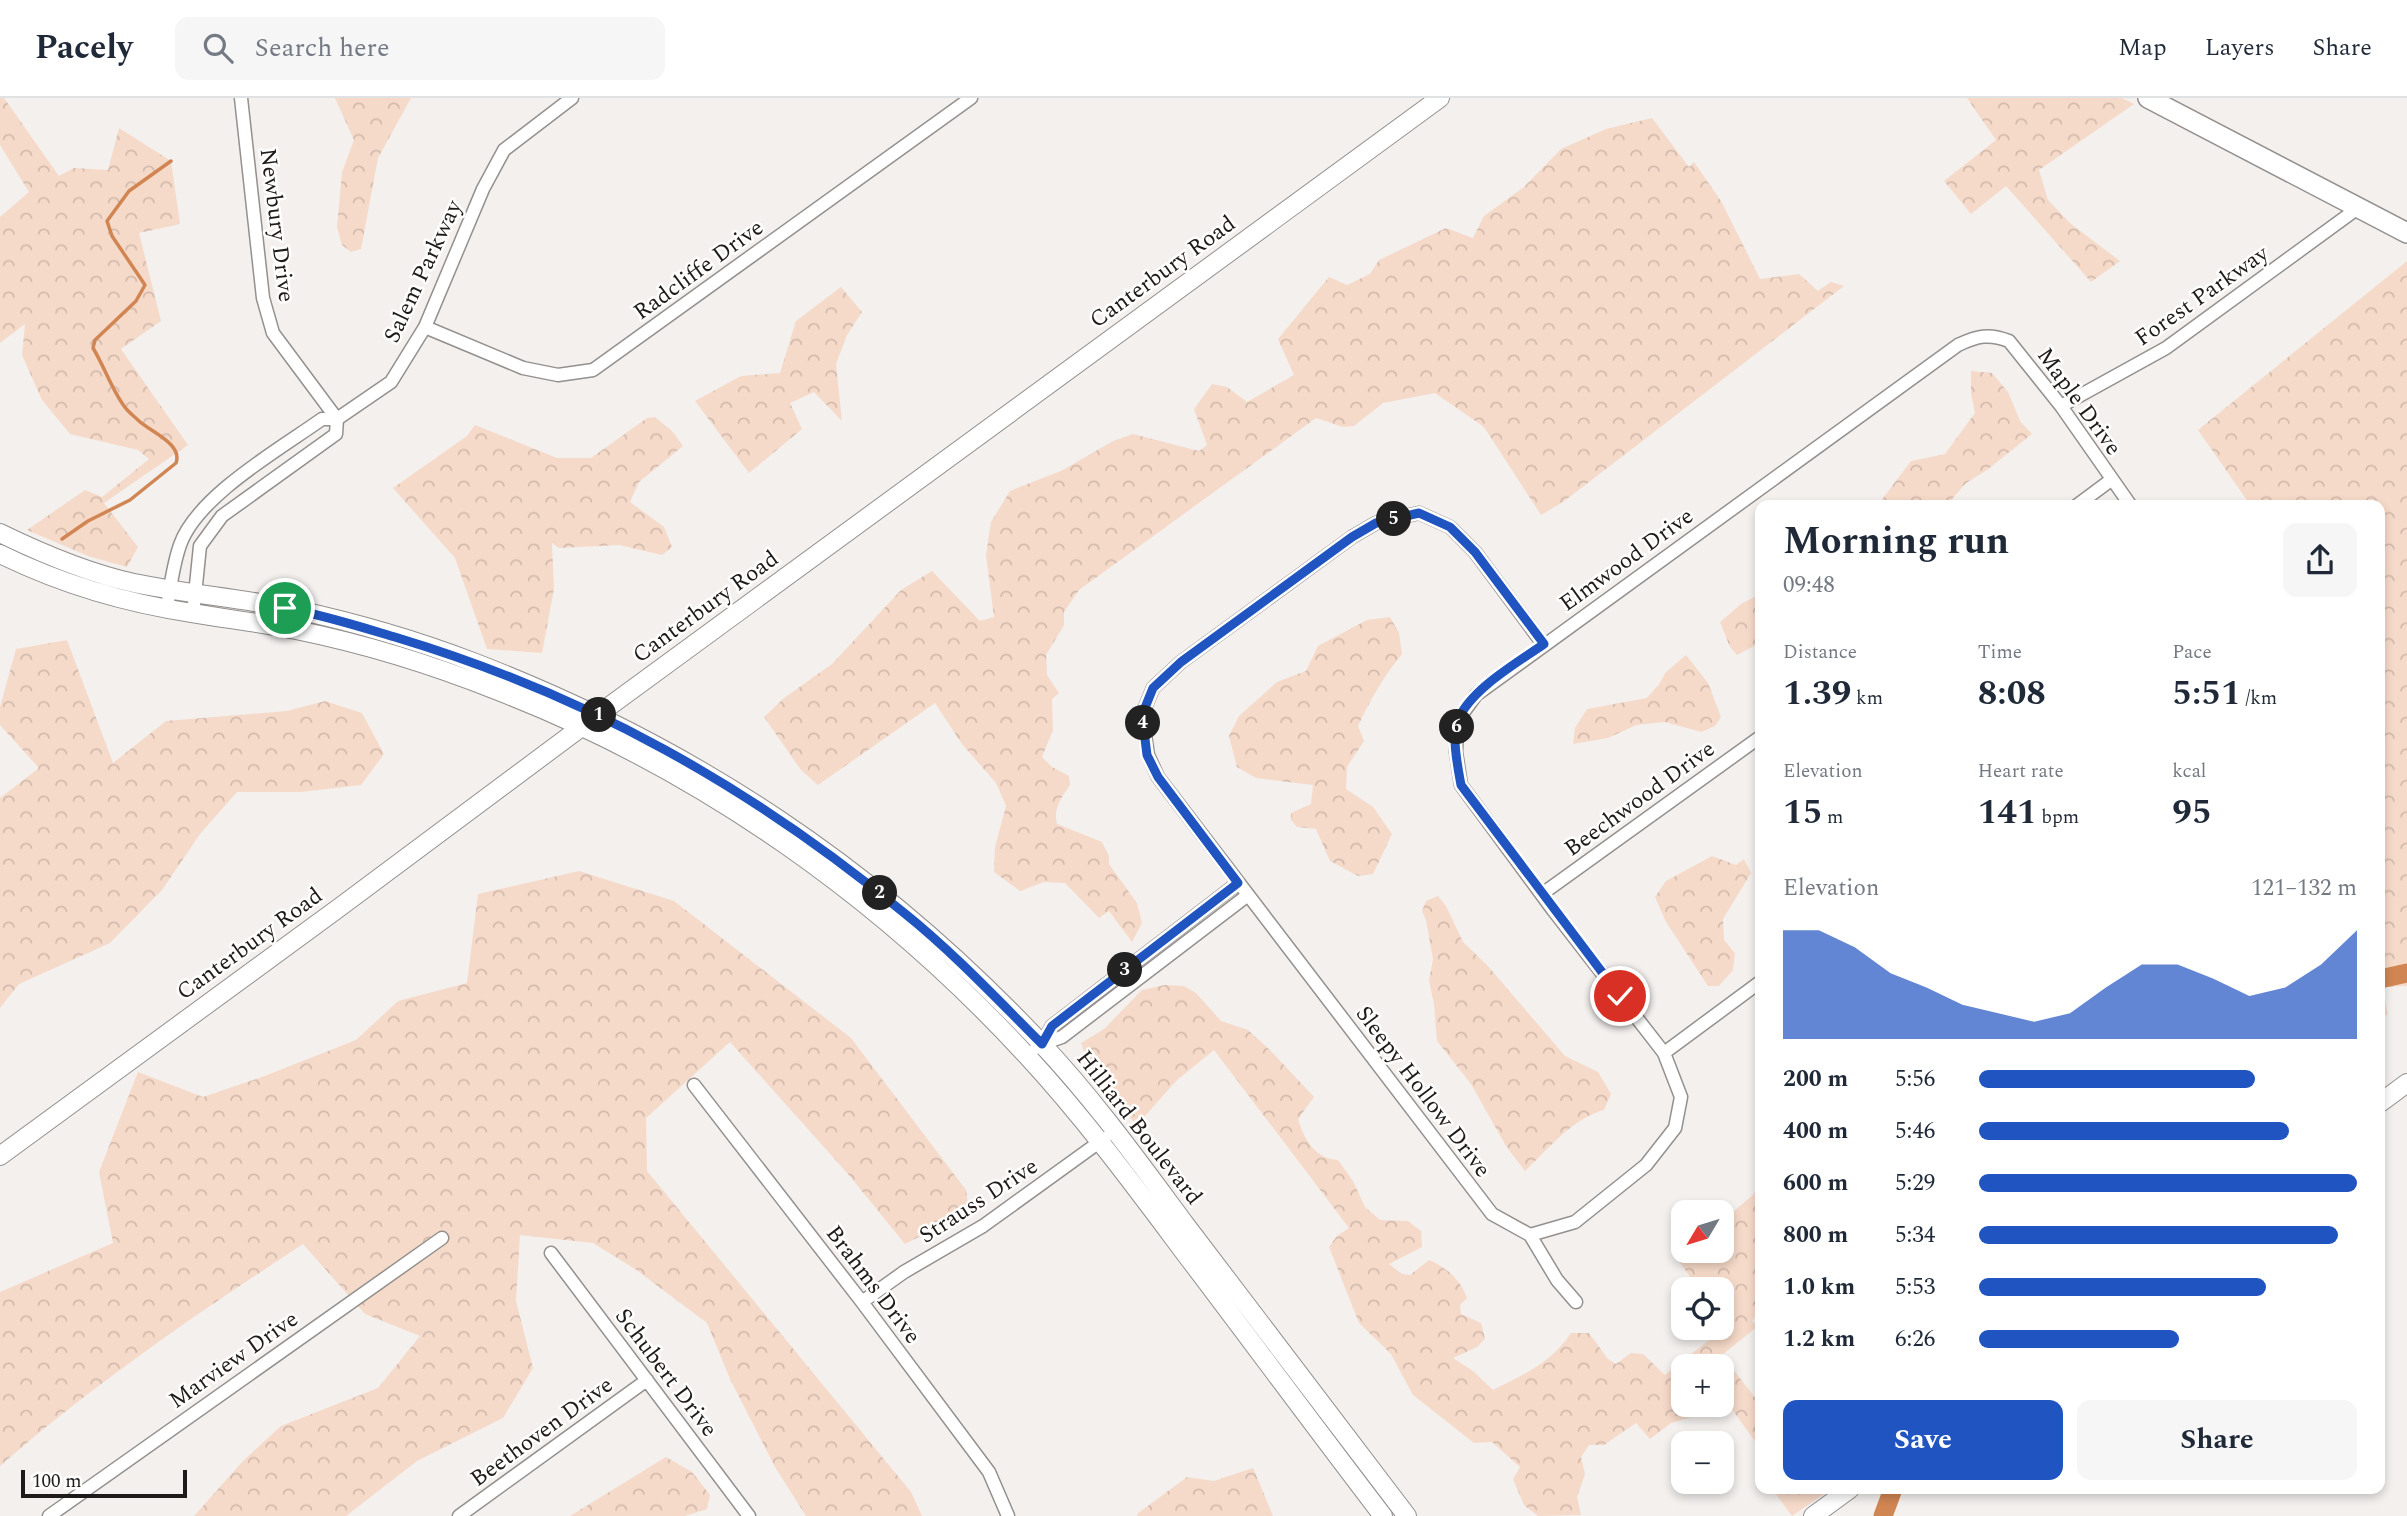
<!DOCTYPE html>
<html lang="en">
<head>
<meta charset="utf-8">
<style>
  body { margin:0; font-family:Spectral,serif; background:#f6f6f7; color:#1f2937; height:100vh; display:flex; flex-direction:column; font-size:26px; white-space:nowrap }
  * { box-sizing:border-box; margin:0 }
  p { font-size:23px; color:#747a83 }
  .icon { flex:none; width:38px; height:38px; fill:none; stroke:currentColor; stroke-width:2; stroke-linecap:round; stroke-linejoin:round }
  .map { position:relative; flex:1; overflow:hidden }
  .side { position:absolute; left:1755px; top:402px; width:630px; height:994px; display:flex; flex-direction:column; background:#fff; border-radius:14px; box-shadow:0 4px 10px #0003 }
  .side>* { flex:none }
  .needle { width:46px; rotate:232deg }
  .fabs { position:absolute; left:1671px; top:1102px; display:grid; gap:14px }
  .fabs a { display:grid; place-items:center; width:63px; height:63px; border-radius:14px; background:#fff; box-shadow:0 4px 10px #0003; font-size:35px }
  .scale { position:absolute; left:21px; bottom:18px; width:166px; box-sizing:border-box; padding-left:7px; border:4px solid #1c1b1a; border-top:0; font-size:19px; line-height:24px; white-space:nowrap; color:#1c1b1a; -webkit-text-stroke:5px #fffefd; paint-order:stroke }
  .pin { position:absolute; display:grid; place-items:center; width:60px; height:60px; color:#fff; margin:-30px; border:4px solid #fff; border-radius:50%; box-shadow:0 2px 7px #0007 }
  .km { position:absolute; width:35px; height:35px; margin:-18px; border-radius:50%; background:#222; color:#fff; font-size:19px; line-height:35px; text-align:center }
  .round { display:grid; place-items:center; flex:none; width:74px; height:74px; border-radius:14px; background:#f6f6f7 }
  .headline { display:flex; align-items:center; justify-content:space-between; height:119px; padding:0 28px }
  h1 { font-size:38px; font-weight:700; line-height:52px }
  .metrics { display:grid; grid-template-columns:repeat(3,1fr); gap:10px; height:119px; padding:7px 28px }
  .metrics div { display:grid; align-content:center }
  .metrics b { font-size:35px; font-weight:700 }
  .metrics small { font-size:19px; font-weight:400 }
  .metrics p { font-size:19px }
  .chart { height:196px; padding:14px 28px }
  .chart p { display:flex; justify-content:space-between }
  .chart svg { width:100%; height:126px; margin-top:7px; fill:#2054c1; opacity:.7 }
  .action { display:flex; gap:14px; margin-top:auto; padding:14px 28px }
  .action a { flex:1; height:80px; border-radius:14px; background:#2054c1; color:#fff; font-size:28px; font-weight:700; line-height:80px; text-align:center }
  .action a+a { background:#f6f6f7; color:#1f2937 }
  ul { padding:0 28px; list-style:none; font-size:23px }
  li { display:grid; grid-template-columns:112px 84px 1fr; align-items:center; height:52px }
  li i { height:18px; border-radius:9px; background:#2054c1 }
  header { display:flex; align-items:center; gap:42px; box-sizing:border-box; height:98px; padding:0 35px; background:#fff; border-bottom:2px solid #e0e1e3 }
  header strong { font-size:33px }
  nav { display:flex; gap:38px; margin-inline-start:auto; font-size:24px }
  .search { width:490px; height:63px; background:#f6f6f7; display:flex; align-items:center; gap:18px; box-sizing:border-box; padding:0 24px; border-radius:14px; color:#747a83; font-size:26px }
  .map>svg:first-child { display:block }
  .forest { fill:url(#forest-crowns) }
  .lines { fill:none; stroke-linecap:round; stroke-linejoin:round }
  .stream { stroke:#d18553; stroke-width:3.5 }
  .river { stroke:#d18553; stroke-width:19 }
  .street-casing { stroke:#93908e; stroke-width:15 }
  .secondary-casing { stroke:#93908e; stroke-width:20 }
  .primary-casing { stroke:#93908e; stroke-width:22 }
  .street { stroke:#fff; stroke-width:12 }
  .secondary { stroke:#fff; stroke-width:18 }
  .primary { stroke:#fff; stroke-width:19 }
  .route-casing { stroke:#fff; stroke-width:14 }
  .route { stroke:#2054c1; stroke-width:9 }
  .labels { text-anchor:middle; stroke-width:5; stroke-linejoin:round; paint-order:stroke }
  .street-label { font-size:23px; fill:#1c1b1a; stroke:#fffefd }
</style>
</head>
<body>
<header>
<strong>Pacely</strong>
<div class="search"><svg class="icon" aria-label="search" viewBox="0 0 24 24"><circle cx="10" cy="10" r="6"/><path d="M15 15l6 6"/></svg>Search here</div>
<nav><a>Map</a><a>Layers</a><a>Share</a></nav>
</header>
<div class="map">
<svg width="2407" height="1418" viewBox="0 0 2407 1418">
  <defs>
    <pattern id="forest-crowns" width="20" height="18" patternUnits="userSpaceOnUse" patternTransform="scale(1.75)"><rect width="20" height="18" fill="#f6dac9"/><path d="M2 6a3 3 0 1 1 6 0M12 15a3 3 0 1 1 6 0" fill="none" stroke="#d2baac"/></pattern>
  </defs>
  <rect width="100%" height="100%" fill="#f3f0ee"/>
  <!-- forest -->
  <path class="forest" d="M0,0H4L59,78L74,70L108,72L119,30L171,63L180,126L139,135L161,223L121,251L188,347L104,405L138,449L127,469L88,458L27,432L85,392L102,399L149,361L138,352L70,336L42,302L22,257L25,226L0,245V119L29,94L0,47Z
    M335,0H411L378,60L361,151L351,154L342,147L337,129L342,74L354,42Z
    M1967,0H2122L2134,6L2039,72L2048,102L2071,126L2120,163L2091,184L2006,88L1971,116L1944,83L1996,42Z
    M1652,20L1689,69L1694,64L1721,103L1760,181L1799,176L1818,193L1831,184L1844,188L1563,404L1541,417L1484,329L1435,295L1383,305L1354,328L1343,329L1316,320L1079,492L1064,514V527L1046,557L1047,577L1059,595L1052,601L1053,632L1042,659L1052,669L1069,678L1070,687C1061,700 1053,711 1057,726L1102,744L1109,758V766L1137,805L1142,825L1132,844L1109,813L1099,820L1065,785L1044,784L1020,793L994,774L995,749L1006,708L996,685L962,646L935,605L818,687L801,672L764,619L784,600L832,566L901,492L932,473L980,523L994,519L986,457L991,424L1010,393L1063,372L1113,343L1133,336L1199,353L1207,347L1194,311L1212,286L1227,289L1247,304L1294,277L1278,241L1329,179L1347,187L1370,176L1379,162L1446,130L1473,140L1484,118L1524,89L1561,51L1606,31Z
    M2407,163V888L2382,889L2388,916L2380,922V408H2251L2198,332Z
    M841,189L862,214L847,237L836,266L842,323L814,294L790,305L802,331L749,375L695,303L741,278L780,275L796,223Z
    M1971,273L1992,275L2008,294L2020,323L2032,336L1987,372L1966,385L1946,408H1877L1911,363L1945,356L1975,315L1971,296Z
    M655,319L672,333L683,348L639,384L630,404L664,429L672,449L662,457L619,447L559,450L552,445L554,491L542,555L487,551L455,460L393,390L467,338L475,327L557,360H591L647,320Z
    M1760,496V545L1737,557L1730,549L1720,524L1741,506Z
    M1390,519L1399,535L1402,556C1384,578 1370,602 1358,628L1364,643L1347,669L1346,691L1373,709L1392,736L1373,776L1358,778L1330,763L1316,731L1297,729L1291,722V715L1311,706L1313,687L1256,680L1237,669L1229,638L1239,618L1277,584L1306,573L1318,548L1367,522Z
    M67,542L113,665L166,623L287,613L325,603L362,615L384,656L361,687L301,694H237L200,736L162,792L110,845L19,886L0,910V700L39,670L0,627V609L16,551Z
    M1686,557L1708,585L1721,619L1715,628L1701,634L1665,624L1636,627L1608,640L1573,646L1575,630L1587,611L1647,600L1660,585L1665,575Z
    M1712,758L1736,767L1744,761L1751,775L1723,821L1724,842L1735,855L1733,872L1719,888H1708L1666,824L1655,799L1666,783Z
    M579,773L674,803L851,940L966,1092L969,1113L905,1146L848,1076L730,944L646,1020L647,1073L911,1394L922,1418H806L775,1369L730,1281L707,1225L635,1171L593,1145L520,1137L516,1203L533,1270L503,1320L417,1363L346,1418H194L243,1363L281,1328L378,1290L420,1238L365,1216L303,1146C198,1215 95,1285 0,1368V1194L113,1145L99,1074L138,974L203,999L262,979L356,942L398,903L467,885L478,796Z
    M1438,798L1446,808L1463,844L1487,867L1565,958L1598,974L1611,996L1604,1012C1573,1020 1548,1051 1525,1073L1506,1048L1471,986L1437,943L1434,906L1429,883L1433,861L1426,822L1422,813L1426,803Z
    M1165,887L1184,888L1196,895L1221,923L1248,932L1270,952L1314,999L1298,1021C1304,1041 1315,1061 1338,1062L1353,1083L1365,1109L1380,1122L1408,1123L1421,1133L1422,1149L1389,1166L1402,1176L1410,1177L1429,1162C1447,1170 1460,1181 1467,1200L1460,1207L1461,1216L1481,1225L1485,1241L1477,1249L1453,1260L1473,1273L1493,1292C1525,1276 1551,1265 1571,1235H1589L1608,1261L1616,1266L1631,1255L1643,1256L1665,1277L1714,1238L1713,1230H1722V1192H1700L1677,1161L1686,1153H1722V1123L1754,1096L1760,1074V1213L1752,1223L1758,1228L1722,1257L1760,1306V1350L1725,1302L1722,1303V1269H1684V1307H1717L1707,1314L1671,1325L1650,1341L1636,1325L1604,1347H1589L1581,1359L1585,1376L1577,1399L1581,1417L1538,1418L1524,1407L1513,1381L1520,1369L1492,1344L1474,1345L1413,1297L1391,1256L1359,1225L1329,1149L1337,1138L1349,1130L1214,952L1176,983L1137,1027C1112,1000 1093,980 1081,945L1104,931L1142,892Z
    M666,1359L692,1374L710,1397L707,1411L685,1418H570Z
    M1253,1370L1273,1418H1138L1137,1416L1187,1379L1214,1383Z
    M1772,1391H1827L1828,1393L1792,1418Z"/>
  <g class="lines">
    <!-- stream -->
    <path class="stream" d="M62,441L88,423L130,402L176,365C183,346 151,334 139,323C134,318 128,314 124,308C112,292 104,268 93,250L95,242L136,203L145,187L112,138L107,123L129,93L171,63"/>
    <!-- river -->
    <path class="river" d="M2380,881L2407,875
      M1883,1418L1893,1391"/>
    <!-- street casing -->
    <g class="street-casing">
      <path id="street" d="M241,0L263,200L273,235L337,321
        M425,229L523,270L558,277L593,272L971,0
        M2061,308L2166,250L2358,110
        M337,321L391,284L425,229L483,91L504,52L572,0
        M2076,408L2111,382
        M167,510C170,490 173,467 180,447C197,398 280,351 322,321H337
        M193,516L200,448L222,418L336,336L337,321
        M1543,546L1475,454L1450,429L1419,415L1376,425L1352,439L1181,564L1153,590L1142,617L1148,657L1158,679L1492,1116L1530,1137L1557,1182L1576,1204
        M1542,796L1760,639
        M1042,946L1062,939L1248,797
        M1036,950L1042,946L1052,928L1238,785
        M1664,955L1760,884
        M694,987L862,1204L989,1374L1008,1418
        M1530,1137L1575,1124L1646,1067L1675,1030L1681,999L1664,955L1553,812L1461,687L1456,654L1457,623L1476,597L1958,247C1977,238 1989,235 2009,243L2061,308L2131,408
        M551,1155L749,1418
        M862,1204L904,1174L983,1128L1105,1040
        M49,1418L442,1140
        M459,1418L647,1282"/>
    </g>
    <!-- secondary casing -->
    <g class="secondary-casing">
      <path id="secondary" d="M0,435C43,456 88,475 134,485C187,496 241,500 293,511C353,524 416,542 473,564C694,649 878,772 1040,944C1093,1000 1139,1064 1185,1126C1259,1223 1333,1320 1407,1418
        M0,456C61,486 125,505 192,515C227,521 262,525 296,532C365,546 433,567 498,593C700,671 882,800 1028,959C1086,1022 1136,1090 1187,1158C1253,1245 1317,1332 1383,1418
        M2380,1005L2407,985
        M0,1058L340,809L611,607L1440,0
        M1813,1418L1850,1391"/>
    </g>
    <!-- primary casing -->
    <g class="primary-casing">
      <path id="primary" d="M2148,0L2407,135"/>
    </g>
    <!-- street -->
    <use href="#street" class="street"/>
    <!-- secondary -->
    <use href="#secondary" class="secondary"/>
    <!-- primary -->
    <use href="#primary" class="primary"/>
  </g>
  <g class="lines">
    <!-- route casing -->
    <g class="route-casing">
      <path id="route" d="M285,510C324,517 361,529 398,540C587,597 751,689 903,814C953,854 997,901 1042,946L1052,928L1238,785L1158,679L1147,657L1142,617L1153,590L1181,564L1352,439L1376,425L1419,415L1450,429L1475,454L1544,546C1517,565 1471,591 1458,622C1451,637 1458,670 1461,687L1620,898"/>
    </g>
    <!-- route -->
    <use href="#route" class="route"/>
  </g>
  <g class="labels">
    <!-- street labels -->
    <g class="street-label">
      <text transform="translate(278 127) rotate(83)" y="8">Newbury Drive</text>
      <text transform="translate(698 171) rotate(-36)" y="8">Radcliffe Drive</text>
      <text transform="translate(422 173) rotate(-65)" y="8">Salem Parkway</text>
      <text transform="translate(1162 173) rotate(-36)" y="8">Canterbury Road</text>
      <text transform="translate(2201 197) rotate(-35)" y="8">Forest Parkway</text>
      <text transform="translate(2080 303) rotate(54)" y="8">Maple Drive</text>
      <text transform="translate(1626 461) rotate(-36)" y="8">Elmwood Drive</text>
      <text transform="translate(705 508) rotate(-36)" y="8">Canterbury Road</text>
      <text transform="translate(1639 700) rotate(-36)" y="8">Beechwood Drive</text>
      <text transform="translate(249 845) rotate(-36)" y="8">Canterbury Road</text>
      <text transform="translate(1424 993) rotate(53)" y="8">Sleepy Hollow Drive</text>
      <text transform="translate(1140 1029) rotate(52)" y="8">Hilliard Boulevard</text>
      <text transform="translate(978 1102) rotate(-33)" y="8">Strauss Drive</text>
      <text transform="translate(874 1186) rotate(53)" y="8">Brahms Drive</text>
      <text transform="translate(233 1261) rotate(-35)" y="8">Marview Drive</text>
      <text transform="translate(667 1274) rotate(53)" y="8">Schubert Drive</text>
      <text transform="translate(541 1333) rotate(-36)" y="8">Beethoven Drive</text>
    </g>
  </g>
</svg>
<div class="fabs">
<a><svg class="needle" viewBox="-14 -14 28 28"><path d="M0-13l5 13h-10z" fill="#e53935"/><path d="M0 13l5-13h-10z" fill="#747a83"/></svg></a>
<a><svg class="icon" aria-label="locate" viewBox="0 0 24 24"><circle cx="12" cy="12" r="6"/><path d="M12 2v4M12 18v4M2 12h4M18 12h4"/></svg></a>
<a>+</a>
<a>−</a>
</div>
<div class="scale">100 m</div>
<div class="pin" style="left:285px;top:510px;background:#1e9e55"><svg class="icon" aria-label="arrive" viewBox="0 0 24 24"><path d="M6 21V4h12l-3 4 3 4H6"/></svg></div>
<div class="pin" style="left:1620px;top:898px;background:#d93025"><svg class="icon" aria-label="check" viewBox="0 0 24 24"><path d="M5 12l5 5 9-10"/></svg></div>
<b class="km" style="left:599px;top:617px">1</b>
<b class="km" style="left:880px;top:795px">2</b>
<b class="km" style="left:1125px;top:872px">3</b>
<b class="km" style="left:1143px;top:625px">4</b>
<b class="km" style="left:1394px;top:421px">5</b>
<b class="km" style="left:1457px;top:629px">6</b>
<section class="side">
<div class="headline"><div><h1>Morning run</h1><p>09:48</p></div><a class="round"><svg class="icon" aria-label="share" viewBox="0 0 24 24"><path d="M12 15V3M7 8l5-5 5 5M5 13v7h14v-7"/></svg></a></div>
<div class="metrics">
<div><p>Distance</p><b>1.39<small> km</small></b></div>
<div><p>Time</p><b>8:08</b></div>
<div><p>Pace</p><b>5:51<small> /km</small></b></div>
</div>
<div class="metrics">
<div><p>Elevation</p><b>15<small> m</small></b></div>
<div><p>Heart rate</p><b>141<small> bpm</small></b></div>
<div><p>kcal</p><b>95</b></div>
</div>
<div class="chart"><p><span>Elevation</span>121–132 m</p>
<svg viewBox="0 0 160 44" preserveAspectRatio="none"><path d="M0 44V6L10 6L20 12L30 21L40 26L50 32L60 35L70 38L80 35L90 26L100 18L110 18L120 23L130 29L140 26L150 18L160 6V44z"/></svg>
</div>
<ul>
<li><b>200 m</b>5:56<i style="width:73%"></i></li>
<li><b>400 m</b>5:46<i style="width:82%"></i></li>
<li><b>600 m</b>5:29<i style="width:100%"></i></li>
<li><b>800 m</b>5:34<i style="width:95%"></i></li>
<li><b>1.0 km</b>5:53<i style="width:76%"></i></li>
<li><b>1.2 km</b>6:26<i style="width:53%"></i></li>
</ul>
<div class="action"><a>Save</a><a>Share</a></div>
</section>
</div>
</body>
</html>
